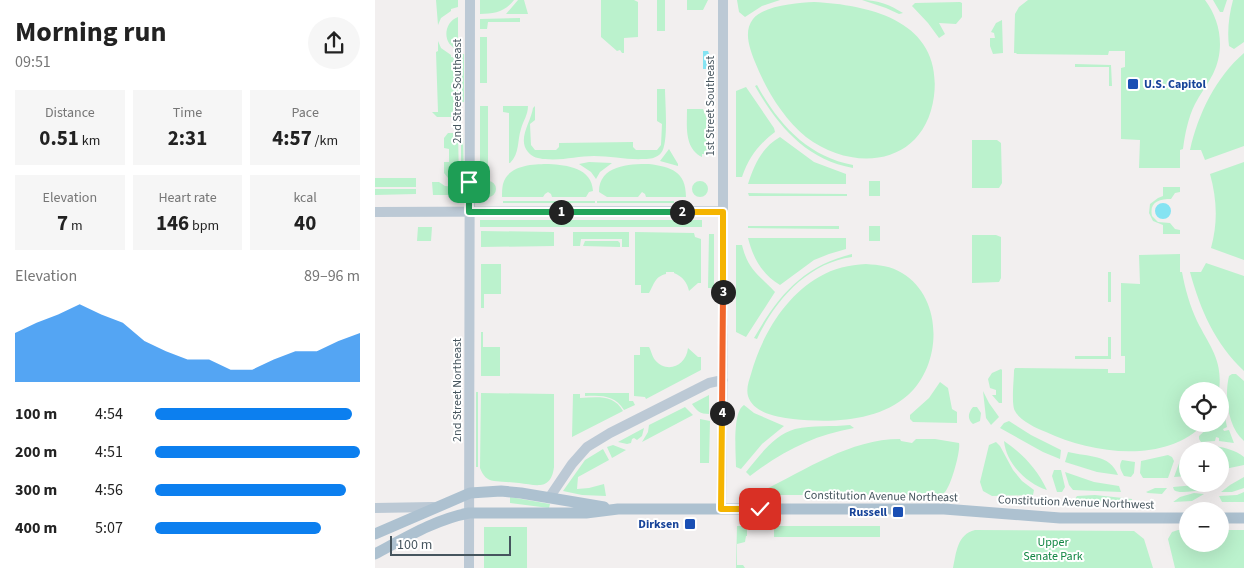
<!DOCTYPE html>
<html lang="en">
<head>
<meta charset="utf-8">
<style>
  body { margin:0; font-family:"Source Sans 3",sans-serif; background:#f6f6f6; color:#222; height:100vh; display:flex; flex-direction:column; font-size:19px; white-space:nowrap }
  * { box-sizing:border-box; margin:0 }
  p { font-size:16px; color:#767676 }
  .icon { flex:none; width:28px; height:28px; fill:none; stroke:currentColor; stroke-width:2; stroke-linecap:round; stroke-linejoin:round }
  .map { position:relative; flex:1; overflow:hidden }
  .side { display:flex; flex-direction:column; background:#fff; width:375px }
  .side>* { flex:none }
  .tools { position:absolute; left:804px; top:382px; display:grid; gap:10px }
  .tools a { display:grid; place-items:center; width:50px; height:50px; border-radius:50%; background:#fff; box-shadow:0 5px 20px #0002; font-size:25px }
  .scale { position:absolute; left:15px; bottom:12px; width:121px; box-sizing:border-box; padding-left:5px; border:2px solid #46555e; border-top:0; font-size:14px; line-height:18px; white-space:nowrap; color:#46555e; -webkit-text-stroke:4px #fff; paint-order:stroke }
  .pin { position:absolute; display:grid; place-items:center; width:42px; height:42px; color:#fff; margin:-21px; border-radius:10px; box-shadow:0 2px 8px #0006 }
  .km { position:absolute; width:25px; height:25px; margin:-12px; border-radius:50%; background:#222; color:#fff; font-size:14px; line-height:25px; text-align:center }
  .round { display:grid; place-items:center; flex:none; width:52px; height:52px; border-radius:26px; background:#f6f6f6 }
  .head { display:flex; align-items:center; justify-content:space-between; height:85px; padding:0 15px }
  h1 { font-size:28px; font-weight:700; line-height:38px }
  .metrics { display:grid; grid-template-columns:repeat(3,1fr); gap:8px; height:85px; padding:5px 15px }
  .metrics div { display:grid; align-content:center; border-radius:0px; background:#f6f6f6; text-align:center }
  .metrics b { font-size:21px; font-weight:700 }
  .metrics small { font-size:14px; font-weight:400 }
  .metrics p { font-size:14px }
  .chart { height:140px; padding:10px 15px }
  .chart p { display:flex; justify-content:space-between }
  .chart svg { width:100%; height:90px; margin-top:5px; fill:#0c7fef; opacity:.7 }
  ul { padding:0 15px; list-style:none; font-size:16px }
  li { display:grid; grid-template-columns:80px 60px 1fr; align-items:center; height:38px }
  li i { height:12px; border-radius:6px; background:#0c7fef }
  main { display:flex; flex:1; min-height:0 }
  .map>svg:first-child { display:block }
  .green { fill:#bbf2cd }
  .water { fill:#85e3f2 }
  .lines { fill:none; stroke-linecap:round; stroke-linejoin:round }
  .secondary { stroke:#bcc9d5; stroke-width:10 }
  .primary { stroke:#adc1d0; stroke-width:11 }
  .split-1-casing { stroke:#fff; stroke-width:10 }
  .split-2-casing { stroke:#fff; stroke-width:10 }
  .split-3-casing { stroke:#fff; stroke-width:10 }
  .split-4-casing { stroke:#fff; stroke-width:10 }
  .split-5-casing { stroke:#fff; stroke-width:10 }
  .split-1 { stroke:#22a559; stroke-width:6 }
  .split-2 { stroke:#22a559; stroke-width:6 }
  .split-3 { stroke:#f5b400; stroke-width:6 }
  .split-4 { stroke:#f0652b; stroke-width:6 }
  .split-5 { stroke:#f5b400; stroke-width:6 }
  .transit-dot { fill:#1a4fb4; stroke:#fff; stroke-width:2 }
  .labels { text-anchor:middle; stroke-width:4; stroke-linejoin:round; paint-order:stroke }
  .transit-label { font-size:12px; font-weight:bold; fill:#164399; stroke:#fff; text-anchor:end }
  .street-label { font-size:12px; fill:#46555e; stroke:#fff }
  .park-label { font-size:12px; fill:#118643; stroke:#fff }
</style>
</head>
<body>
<main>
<section class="side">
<div class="head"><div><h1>Morning run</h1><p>09:51</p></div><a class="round"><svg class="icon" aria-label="share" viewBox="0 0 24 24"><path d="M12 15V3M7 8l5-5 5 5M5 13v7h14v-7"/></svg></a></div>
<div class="metrics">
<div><p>Distance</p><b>0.51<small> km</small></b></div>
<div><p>Time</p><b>2:31</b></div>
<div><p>Pace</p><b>4:57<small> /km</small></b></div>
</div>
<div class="metrics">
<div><p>Elevation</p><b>7<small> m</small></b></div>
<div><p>Heart rate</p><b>146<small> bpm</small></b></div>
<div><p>kcal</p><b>40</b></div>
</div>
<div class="chart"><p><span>Elevation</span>89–96 m</p>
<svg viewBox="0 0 160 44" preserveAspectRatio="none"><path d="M0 44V20L10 15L20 11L30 6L40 11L50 15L60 24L70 29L80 33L90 33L100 38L110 38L120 33L130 29L140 29L150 24L160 20V44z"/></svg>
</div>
<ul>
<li><b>100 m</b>4:54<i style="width:96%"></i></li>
<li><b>200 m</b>4:51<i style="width:100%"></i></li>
<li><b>300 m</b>4:56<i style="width:93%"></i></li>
<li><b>400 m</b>5:07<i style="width:81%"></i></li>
</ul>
</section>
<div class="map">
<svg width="869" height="568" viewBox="0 0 869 568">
  <rect width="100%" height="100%" fill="#f2efef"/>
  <!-- green -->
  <path class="green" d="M61,0H83V7L76,9V11L66,18L63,25Z
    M105,0H139C130,12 119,14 105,14Z
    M143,0H149L153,14H131Z
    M226,0H259L263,2V37L249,38V53H247L245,50L242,51L226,37Z
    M282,0H290V31H282Z
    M312,0H333L328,10H312Z
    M362,0H405L387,6L370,17L364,12Z
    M487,0C503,0 515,5 528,13L524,14L511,8Z
    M653,0H830C846,21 850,50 838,74C833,84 825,94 820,104C813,118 810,134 808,149L805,150V168H764L765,140L746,139V68L750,67V51H734L733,55L642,54L641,53H639L640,14L644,7Z
    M838,0H852L848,12H845Z
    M858,0H869V42L859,49L854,46C852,31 854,15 858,0Z
    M439,2C497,5 568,22 559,96C550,165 480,174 431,137C408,118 391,90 380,62C375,49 368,32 378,19C390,5 422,3 439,2Z
    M585,2L587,3V17L581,24L564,23L570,34L564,38L553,23L537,6L540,3Z
    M83,17V49C67,46 68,22 83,17Z
    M145,18V22H113L112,29H105V19Z
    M627,20L628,53L618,54L615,46V38H620L619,33L616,32L621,23Z
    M105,37H112V83H105Z
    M63,41L66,48L76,55V57L83,58V117H62L57,112H63L61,52L63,51Z
    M869,53V146L830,160L826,150H815C823,114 841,77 869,53Z
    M87,54H89V102H87Z
    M700,64L736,65L737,86H734V67H700Z
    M382,85C403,124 433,157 478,165V168C431,160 402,125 380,86Z
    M371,87L399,128L400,132C384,144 374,157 367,177H361V91Z
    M282,89H290C290,102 294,144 286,153C282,158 275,159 269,159C252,160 236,156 219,156C203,156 186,161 170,159C164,159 157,157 153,152C142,139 156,122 158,108L160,106V120L155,124L156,145L160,150H181L184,147V143L258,142V147L261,150H282L286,145L287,124L282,121Z
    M105,106H113V173H105Z
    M128,106H153C153,115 148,121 146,129C142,141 145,153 135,163H134V113L128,112Z
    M312,109H328L332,119L333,154H327V157C309,148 312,126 312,109Z
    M73,133H83L84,179L73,178L69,173V162H74V149L69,148V138Z
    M86,133L88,134L89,178L86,179Z
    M405,137L439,162L471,174V184H373C379,165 387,147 405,137Z
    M597,140H622L626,143L627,183L624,188H597Z
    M294,149L303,164V166L285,161Z
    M214,162L237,163L225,172L221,179L216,172L204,164Z
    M869,162V260L836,248C843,223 842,199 835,174Z
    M174,164C192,165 217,168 218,191L214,192L211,197H177L176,194L173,192L170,194L168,197H127C127,193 127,188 128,184C133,165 158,164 174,164Z
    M274,164C296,167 311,171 311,197H271L270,194L267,192L263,197H232L224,192C224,165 254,164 274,164Z
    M0,178H41V187H0Z
    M105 189a8 8 0 1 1 16 0a8 8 0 1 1-16 0Z
    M317 189a8 8 0 1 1 16 0a8 8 0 1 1-16 0Z
    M494,181H505V196H494Z
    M57,182H64L70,186L83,187L84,194L83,195H58Z
    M788,187H805V192L800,193L796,199C784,199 774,202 777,216L783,222L795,223L800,229L805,230V234H788V225L778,221L774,213L775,204L783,198L788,196Z
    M0,189H41V194L0,195Z
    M373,193L472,194V196H374Z
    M128,201H220V203H128Z
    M222,201H299V203H222Z
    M105,220H327V227H105Z
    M373,226H464V229L373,228Z
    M494,226H505V241H494Z
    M43,227H57L56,241H42Z
    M106,231L179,232V246L106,247Z
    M198,232H254V247H247V239H206L205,246H198Z
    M260,232L319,233L320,237L326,239V283H323L314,291C312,282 308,277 299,273V272H291V274C279,277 279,285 274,293H266V285H260Z
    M334,234H339V288H333Z
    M597,235H621L626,237V278L624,282L597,283Z
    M373,238H471V249L454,254L439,260L405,285C387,274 378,258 373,238Z
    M210,241H243L245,243V247L208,246Z
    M361,245H367C373,270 384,275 400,292L371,337L361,332Z
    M477,254V257C433,263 400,300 382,339L379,338C403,296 428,266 477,254Z
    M805,254V272H807C810,289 815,306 822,321C835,347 848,360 844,391H812V424H829C791,464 717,454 671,432C661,428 645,421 640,411C636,404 639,380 639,370L640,368L733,369V373H750V356H746V283L765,284L764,255Z
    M831,263L869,276V371C840,344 825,309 815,272H826Z
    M106,264H126V294H109V308H106Z
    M491,264C504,265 516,266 527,273C569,298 567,365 533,395C503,422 455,423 418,419C402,417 378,413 373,396C371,388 374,381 376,374C386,337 410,296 444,277C459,268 474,265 491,264Z
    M733,272H736V302H733Z
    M106,332H108V347H125V376H106Z
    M733,337H736V359H700V356H733Z
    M265,347H274C276,350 277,356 280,360C292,374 311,366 313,348L323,357H326V370L271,399L270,397L259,396V355H265Z
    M626,369L627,370V403H624L617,395H621V390L615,388L613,379L617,373Z
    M857,374H861L869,381V441C853,427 849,397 854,376Z
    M565,382L573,388L577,409L582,412V423L538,422L535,419V415L554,398Z
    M608,391L614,403L624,417L616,425L611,418Z
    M101,392H103V467H101Z
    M106,393L179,394V467C176,491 161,485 144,483C136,482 128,482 119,481C112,480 108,476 105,468Z
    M210,393H254V401H258L260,405L249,410C240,395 226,395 210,396Z
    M198,394H205V398C221,397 239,394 248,411L197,437Z
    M334,395V414C325,414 322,411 317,404Z
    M369,405L379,413L409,426L387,444L366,469L361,467C361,454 357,412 369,405Z
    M310,407L318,415L267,442L273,432L274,425Z
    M598,407H602L606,413L605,421L598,424C592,419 593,413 598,407Z
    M845,411L849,412L852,427L848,429L849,431L854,430L859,443L844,441V438L841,437L840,441L826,442L824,439V436L834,427L839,430L840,428L837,424H845Z
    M325,419L335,421L334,463H325Z
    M634,421L656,435L686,450L685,459L668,452L625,428L629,423Z
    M475,425L479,428C439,435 408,451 375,476L371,472C384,456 399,435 420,429C438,425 457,427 475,425Z
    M269,428L267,436L262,440L259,438L257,439L256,443L252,444L243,442Z
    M525,439L526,441L537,443L541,439H560L584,443C586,450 576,486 570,492C567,494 566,494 562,495H389L387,491C431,470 475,439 525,439Z
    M629,441C648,454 662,469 672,490C651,483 631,463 629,441Z
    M621,442L625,446L638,470L647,481L659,490L658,495L617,496L608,491L605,482L614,445Z
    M238,445L251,450L237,458L232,447Z
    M840,446C851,448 860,450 869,457V465L845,470V451H815Z
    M228,449L234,460L203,477L202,489L214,488L229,484L231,496L207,495L188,491L210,460Z
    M693,452C713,457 735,454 743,475L722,472L690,462Z
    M812,452V476L799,477L806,458Z
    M793,455L797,457L799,461L793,478H768L765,473L766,461Z
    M747,460L760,462L759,473L756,477L749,476C746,470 743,467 747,460Z
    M679,470H686L690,487L687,492H682L677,476Z
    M690,472L719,482L744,486L746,492L698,490L694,485Z
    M869,477V488L857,492H846L855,485Z
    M832,484L835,486L833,491C823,489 805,495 799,490L798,487Z
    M780,488H792L787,494L773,493L771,492Z
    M869,492V502H847L844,496L862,495Z
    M819,493L829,494L817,501L798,502L805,497Z
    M720,495L757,499V500L754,502H701L700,499L702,496Z
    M135,497L175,504L174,508L135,503Z
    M362,526H372V536H371L370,542L362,544V565H368L370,568H361Z
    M399,526H505V537H399Z
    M109,527H152V568H109Z
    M600,530L759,531L769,539L778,568H578C581,554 582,534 600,530Z
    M803,530H812V544H845V530H869V568H800L793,539L797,532Z"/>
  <!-- water -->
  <path class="water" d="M328,51H333C336,59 336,61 333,69H328Z
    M780 211a8 8 0 1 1 16 0a8 8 0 1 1-16 0Z"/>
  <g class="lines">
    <!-- secondary -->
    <path class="secondary" d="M0,212L348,211
      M174,498L197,464L212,447L235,433L334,383L348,380
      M0,508L58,507
      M346,509L348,342V0
      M94,568L95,0"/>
    <!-- primary -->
    <path class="primary" d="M845,518H869
      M0,534L95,493L126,491L146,493L229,507
      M0,554C30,538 61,519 94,513H211L243,509H569L685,518H812"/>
  </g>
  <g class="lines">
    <!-- split-1 casing -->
    <g class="split-1-casing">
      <path id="split-1" d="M94,182V212H186"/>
    </g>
    <!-- split-2 casing -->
    <g class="split-2-casing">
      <path id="split-2" d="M186,212H307"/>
    </g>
    <!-- split-3 casing -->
    <g class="split-3-casing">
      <path id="split-3" d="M307,212H348V292"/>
    </g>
    <!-- split-4 casing -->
    <g class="split-4-casing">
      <path id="split-4" d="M347,413L348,292"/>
    </g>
    <!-- split-5 casing -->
    <g class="split-5-casing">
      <path id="split-5" d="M347,413L346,509H385"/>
    </g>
    <!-- split-1 -->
    <use href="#split-1" class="split-1"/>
    <!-- split-2 -->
    <use href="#split-2" class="split-2"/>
    <!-- split-3 -->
    <use href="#split-3" class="split-3"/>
    <!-- split-4 -->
    <use href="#split-4" class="split-4"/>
    <!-- split-5 -->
    <use href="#split-5" class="split-5"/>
  </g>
  <!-- markers -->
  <g class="transit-dot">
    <rect x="752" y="78" width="12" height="12" rx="2.5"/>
    <rect x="517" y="506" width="12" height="12" rx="2.5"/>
    <rect x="309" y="518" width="12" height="12" rx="2.5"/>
  </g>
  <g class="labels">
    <!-- transit labels -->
    <g class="transit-label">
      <text x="769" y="88" text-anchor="start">U.S. Capitol</text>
      <text x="512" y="516">Russell</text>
      <text x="304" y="528">Dirksen</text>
    </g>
    <!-- street labels -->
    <g class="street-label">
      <text transform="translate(82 91) rotate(-90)" y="4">2nd Street Southeast</text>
      <text transform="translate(335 106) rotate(-90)" y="4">1st Street Southeast</text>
      <text transform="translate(82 390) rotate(-90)" y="4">2nd Street Northeast</text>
      <text transform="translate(506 496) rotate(1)" y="4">Constitution Avenue Northeast</text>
      <text transform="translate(701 502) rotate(2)" y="4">Constitution Avenue Northwest</text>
    </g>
    <!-- park labels -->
    <g class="park-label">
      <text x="678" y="546">Upper<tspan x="678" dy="14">Senate Park</tspan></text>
    </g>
  </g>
</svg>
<div class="tools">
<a><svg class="icon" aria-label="locate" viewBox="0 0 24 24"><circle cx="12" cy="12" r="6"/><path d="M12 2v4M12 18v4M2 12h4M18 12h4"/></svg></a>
<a>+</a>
<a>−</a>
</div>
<div class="scale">100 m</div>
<div class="pin" style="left:94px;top:182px;background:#1e9e55"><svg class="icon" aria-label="arrive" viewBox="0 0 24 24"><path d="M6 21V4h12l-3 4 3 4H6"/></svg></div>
<div class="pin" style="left:385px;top:509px;background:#d93025"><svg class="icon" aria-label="check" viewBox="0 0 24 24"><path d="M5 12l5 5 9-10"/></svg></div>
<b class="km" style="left:186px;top:212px">1</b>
<b class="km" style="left:307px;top:212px">2</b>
<b class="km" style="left:348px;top:292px">3</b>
<b class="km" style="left:347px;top:413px">4</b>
</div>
</main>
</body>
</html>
